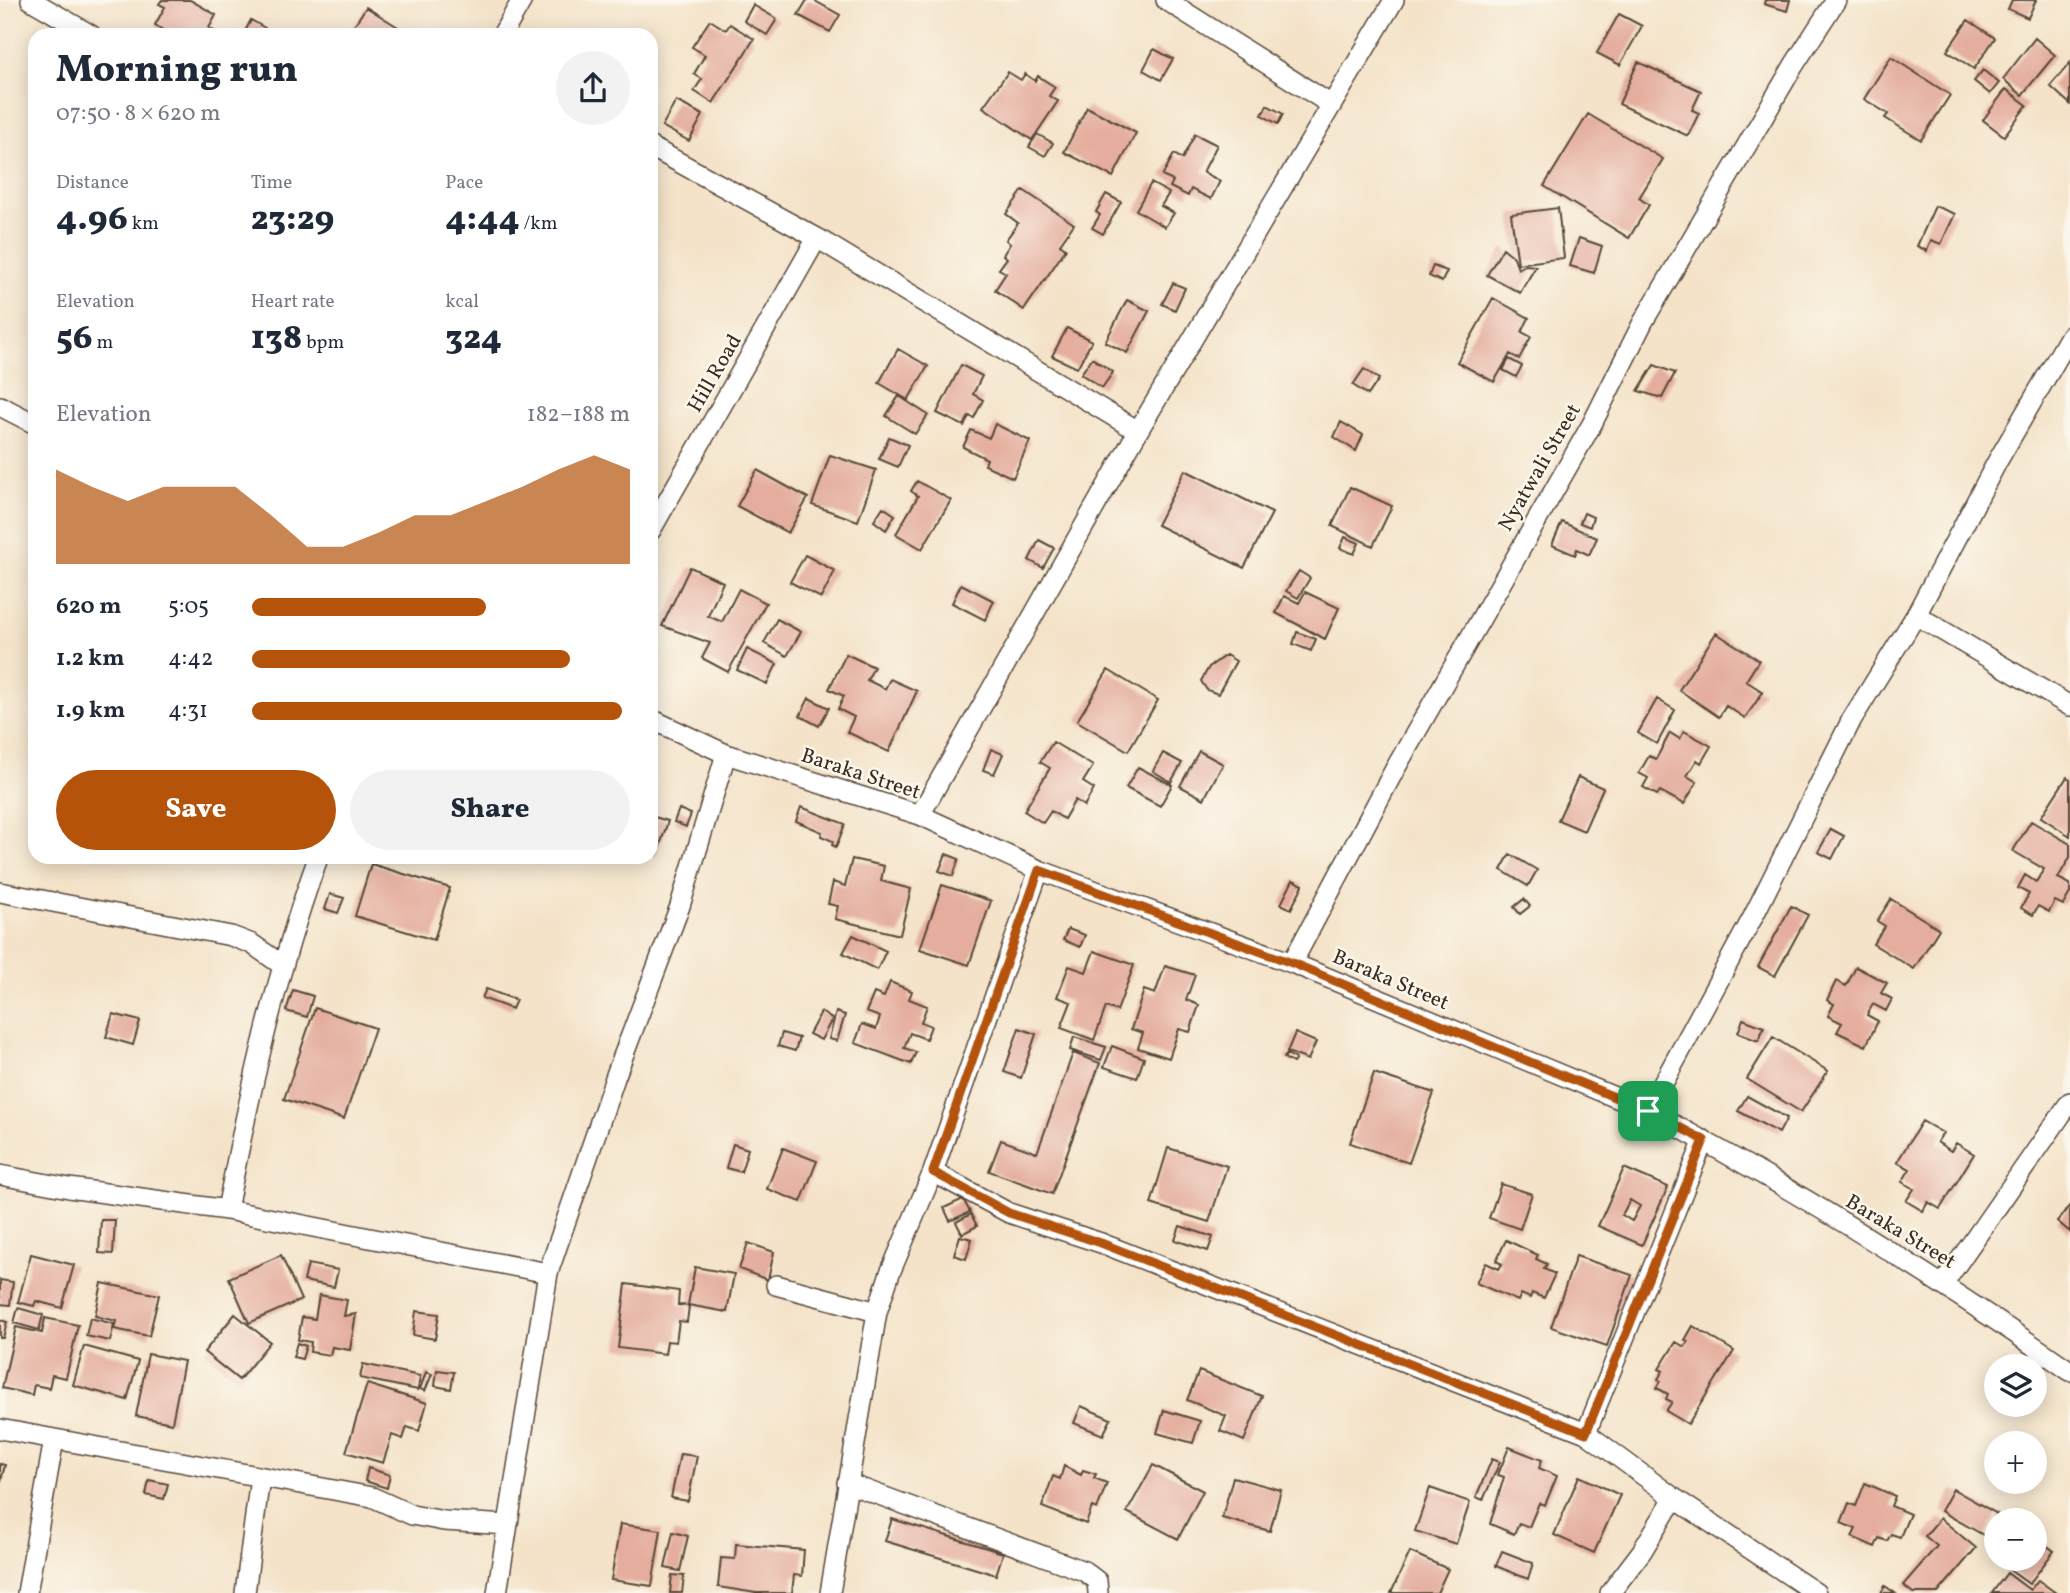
<!DOCTYPE html>
<html lang="en">
<head>
<meta charset="utf-8">
<style>
  body { margin:0; font-family:Vollkorn,serif; background:#f2f2f3; color:#1f2937; height:100vh; display:flex; flex-direction:column; font-size:26px; white-space:nowrap }
  * { box-sizing:border-box; margin:0 }
  p { font-size:23px; color:#747a83 }
  .icon { flex:none; width:38px; height:38px; fill:none; stroke:currentColor; stroke-width:2; stroke-linecap:round; stroke-linejoin:round }
  .map { position:relative; flex:1; overflow:hidden }
  .drawer { position:absolute; left:28px; top:28px; width:630px; height:836px; display:flex; flex-direction:column; background:#fff; border-radius:21px; box-shadow:0 4px 18px #0003 }
  .drawer>* { flex:none }
  .tools { position:absolute; left:1984px; top:1354px; display:grid; gap:14px }
  .tools a { display:grid; place-items:center; width:63px; height:63px; border-radius:50%; background:#fff; box-shadow:0 4px 18px #0003; font-size:35px }
  .pin { position:absolute; display:grid; place-items:center; width:60px; height:60px; color:#fff; margin:-30px; border-radius:14px; box-shadow:0 4px 10px #0006 }
  .round { display:grid; place-items:center; flex:none; width:74px; height:74px; border-radius:37px; background:#f2f2f3 }
  .summary { display:flex; align-items:center; justify-content:space-between; height:119px; padding:0 28px }
  h1 { font-size:38px; font-weight:800; line-height:52px }
  .metrics { display:grid; grid-template-columns:repeat(3,1fr); gap:10px; height:119px; padding:7px 28px }
  .metrics div { display:grid; align-content:center }
  .metrics b { font-size:35px; font-weight:800 }
  .metrics small { font-size:19px; font-weight:400 }
  .metrics p { font-size:19px }
  .chart { height:196px; padding:14px 28px }
  .chart p { display:flex; justify-content:space-between }
  .chart svg { width:100%; height:126px; margin-top:7px; fill:#b45309; opacity:.7 }
  .primary-button { display:flex; gap:14px; margin-top:auto; padding:14px 28px }
  .primary-button a { flex:1; height:80px; border-radius:42px; background:#b45309; color:#fff; font-size:28px; font-weight:800; line-height:80px; text-align:center }
  .primary-button a+a { background:#f2f2f3; color:#1f2937 }
  ul { padding:0 28px; list-style:none; font-size:23px }
  li { display:grid; grid-template-columns:112px 84px 1fr; align-items:center; height:52px }
  li i { height:18px; border-radius:9px; background:#b45309 }
  .map>svg:first-child { display:block }
  .building { fill:#e4ad9d; fill-rule:evenodd }
  .lines { fill:none; stroke-linecap:round; stroke-linejoin:round }
  .minor-casing { stroke:#574638; stroke-width:22 }
  .minor { stroke:#fff; stroke-width:19 }
  .route-casing { stroke:#fff; stroke-width:14 }
  .route { stroke:#b45309; stroke-width:9 }
  .labels { text-anchor:middle; stroke-width:5; stroke-linejoin:round; paint-order:stroke }
  .street-label { font-size:21px; fill:#3b2a1e; stroke:#fbf7ec }
</style>
</head>
<body>
<div class="map">
<svg width="2070" height="1593" viewBox="0 0 2070 1593">
  <rect width="100%" height="100%" fill="#fbf7ec"/>
  <filter id="ink" filterUnits="userSpaceOnUse"><feTurbulence type="fractalNoise" baseFrequency=".0143" numOctaves="2"/><feDisplacementMap in="SourceGraphic" scale="14" xChannelSelector="R" yChannelSelector="G"/><feConvolveMatrix kernelMatrix="1 2 1 2 8 2 1 2 1" color-interpolation-filters="sRGB"/></filter>
  <filter id="wash" filterUnits="userSpaceOnUse"><feTurbulence type="fractalNoise" baseFrequency=".00686" numOctaves="4" result="noise"/><feDisplacementMap in="SourceGraphic" scale="28" xChannelSelector="R" yChannelSelector="G"/><feGaussianBlur stdDeviation="1.57" result="paint"/><feColorMatrix in="noise" values="0 0 0 0 0 0 0 0 0 0 0 0 0 0 0 0 0 1.4 0 .05"/><feComposite in="paint" operator="in"/></filter>
  <g filter="url(#wash)">
    <rect width="100%" height="100%" fill="#f4e3c9"/>
    <g id="blocks">
      <!-- building -->
      <path class="building" d="M162,0H190L216,15L209,28L221,35H171L155,25L165,7L159,4Z
        M807,0H813L840,15L830,32L798,15Z
        M1765,0H1790L1787,11L1764,4Z
        M2012,0H2036L2028,18L2008,9Z
        M753,5L777,19L767,35L744,21Z
        M366,7L398,27L393,35H348Z
        M1619,14L1642,26L1620,65L1597,53Z
        M251,20L265,28L261,35H243Z
        M710,20L726,30L730,24L754,39L713,103L694,91L702,79L694,74L705,55L692,47Z
        M1968,20L1995,38L1974,69L1947,51Z
        M2035,38L2055,55L2022,95L2003,79Z
        M1154,49L1173,59L1161,80L1143,70Z
        M1891,57L1950,95L1921,140L1885,118L1888,114L1864,99Z
        M1638,62L1701,91L1692,110L1699,113L1688,136L1619,104Z
        M2070,63V104L2050,86Z
        M1983,70L1999,83L1990,94L1974,81Z
        M1008,72L1021,80L1025,74L1035,81L1038,76L1055,87L1049,96L1058,101L1032,140L983,107Z
        M2006,89L2027,105L2004,136L1983,120Z
        M676,101L703,115L689,141L662,126Z
        M1267,105L1283,114L1278,124L1262,115Z
        M1087,107L1136,133L1113,177L1064,152Z
        M1588,114L1663,159L1639,198L1649,205L1629,238L1544,186Z
        M1037,134L1053,143L1045,156L1029,147Z
        M1195,134L1217,145L1203,172L1220,181L1211,199L1191,189L1188,196L1170,187L1173,181L1162,176L1174,154L1182,159Z
        M1151,183L1169,193L1161,206L1174,213L1165,227L1136,210Z
        M1023,190L1074,224L1060,244L1066,249L1024,310L995,290L1006,273L999,269L1007,258L1003,255L1010,244L1006,240L1018,223L1006,214Z
        M1106,194L1121,202L1103,234L1092,228L1100,215L1096,212Z
        M1935,206L1955,214L1941,244L1931,240L1927,251L1917,246Z
        M1558,208L1564,258L1518,264L1511,214Z
        M1579,238L1602,246L1594,273L1570,266Z
        M1503,248L1514,257L1518,269L1525,265L1536,266L1520,293L1487,275Z
        M1433,266L1447,271L1442,282L1429,276Z
        M1173,283L1185,288L1175,310L1162,304Z
        M1493,298L1529,318L1522,332L1531,337L1519,359L1510,354L1494,382L1457,362Z
        M1127,300L1149,311L1127,353L1105,342Z
        M1067,328L1092,341L1077,368L1052,356Z
        M898,349L928,366L908,400L879,383Z
        M1092,358L1113,372L1102,388L1081,374Z
        M1509,359L1522,366L1516,377L1503,370Z
        M961,365L982,376L973,394L983,400L974,418L969,416L964,426L937,413Z
        M1654,365L1675,373L1662,398L1638,391Z
        M1364,369L1379,379L1368,395L1353,385Z
        M899,396L928,415L915,434L886,416Z
        M1341,422L1363,435L1356,451L1334,437Z
        M995,424L1030,441L1013,478L985,465L987,459L963,447L971,430L989,438Z
        M889,437L908,445L898,467L879,459Z
        M830,455L876,470L858,521L812,505Z
        M757,470L808,498L788,533L737,506Z
        M1185,470L1272,513L1244,568L1157,525Z
        M917,481L951,500L922,549L896,534L918,496L911,491Z
        M1350,487L1392,506L1373,546L1332,526Z
        M883,507L895,515L886,530L874,521Z
        M1584,513L1593,517L1590,527L1580,523Z
        M1562,522L1597,538L1589,555L1577,549L1575,555L1552,545Z
        M1345,537L1359,543L1354,554L1340,548Z
        M1039,540L1054,548L1043,568L1029,560Z
        M805,555L835,571L821,598L790,582Z
        M690,567L723,582L708,616L722,622L739,589L766,603L728,672L702,658L710,643L662,626Z
        M1299,571L1310,578L1298,598L1286,591Z
        M961,584L994,601L985,620L952,603Z
        M1305,592L1339,608L1325,639L1276,613L1284,596L1299,603Z
        M777,619L801,632L787,656L764,643Z
        M1297,632L1316,639L1311,651L1293,644Z
        M1716,633L1759,660L1746,681L1763,692L1745,718L1726,706L1719,717L1679,690Z
        M747,649L777,664L767,684L737,670Z
        M846,654L874,667L867,680L885,689L890,679L917,691L889,752L847,732L854,717L838,709L844,696L829,689Z
        M1226,655L1236,661L1218,694L1207,690L1201,681L1209,667Z
        M1108,670L1158,700L1128,751L1077,721Z
        M809,698L829,708L819,726L800,716Z
        M1657,699L1675,710L1657,744L1638,733Z
        M1684,731L1711,746L1701,763L1697,760L1687,776L1697,782L1684,804L1660,791L1657,795L1643,787L1648,778L1639,773L1649,756L1656,759L1670,733L1680,739Z
        M1053,742L1093,766L1083,782L1094,789L1084,806L1075,800L1064,819L1051,811L1043,823L1024,811L1050,768L1040,762Z
        M991,749L1003,754L994,774L983,770Z
        M1199,751L1223,764L1204,799L1180,786Z
        M1163,753L1182,763L1171,782L1153,771Z
        M1138,767L1172,785L1160,806L1126,788Z
        M1578,777L1603,788L1584,831L1558,820Z
        M2067,777L2070,779V836L2041,817Z
        M801,807L845,824L836,847L832,845L833,841L821,836L822,832L796,821Z
        M679,809L691,814L686,827L674,822Z
        M651,816L668,821L657,855L651,853Z
        M2031,821L2070,844V857L2058,878L2070,884V893L2063,905L2055,901L2049,912L2038,906L2033,915L2021,908L2029,894L2018,888L2025,875L2036,882L2044,869L2013,851Z
        M1831,829L1844,836L1832,859L1818,852Z
        M946,854L959,859L953,876L939,871Z
        M1510,854L1537,870L1528,886L1501,870Z
        M852,859L884,866L881,881L911,889L900,935L835,919L838,906L828,904L833,882L845,886Z
        M371,864L450,888L434,940L355,916Z
        M1293,880L1303,885L1291,909L1281,904Z
        M942,885L991,901L969,965L920,949Z
        M330,894L344,898L338,913L325,909Z
        M1524,899L1530,906L1520,914L1514,907Z
        M1891,899L1939,929L1914,969L1873,944L1885,926L1877,921Z
        M1791,906L1808,915L1775,976L1758,967Z
        M1068,929L1085,935L1080,947L1063,940Z
        M853,935L886,951L877,970L843,953Z
        M1094,951L1134,965L1117,1011L1106,1007L1094,1040L1061,1028L1071,1002L1057,997L1069,966L1086,972Z
        M1165,966L1195,975L1186,1000L1199,1005L1190,1032L1179,1029L1169,1058L1138,1048L1143,1033L1131,1029L1144,990L1155,994Z
        M1856,967L1887,983L1881,993L1892,999L1886,1011L1873,1004L1867,1015L1878,1021L1866,1046L1837,1032L1842,1023L1828,1016L1834,1004L1827,1000L1836,981L1846,986Z
        M890,982L912,991L909,999L927,1006L921,1022L931,1026L926,1039L910,1033L904,1048L916,1052L911,1064L855,1043L862,1024L876,1029L880,1017L866,1012L874,993L884,997Z
        M486,989L516,1000L512,1009L482,998Z
        M293,990L313,996L307,1017L286,1011Z
        M315,1008L375,1028L344,1119L284,1099Z
        M821,1012L832,1019L821,1040L809,1034Z
        M836,1012L845,1015L837,1041L829,1039Z
        M113,1014L140,1021L133,1045L106,1037Z
        M1743,1019L1764,1027L1758,1041L1738,1033Z
        M1019,1028L1036,1034L1021,1078L1004,1072Z
        M782,1033L799,1038L795,1051L778,1046Z
        M1295,1033L1316,1042L1308,1060L1287,1052Z
        M1074,1037L1106,1047L1101,1060L1070,1050Z
        M1773,1037L1828,1071L1801,1112L1747,1079Z
        M1112,1046L1144,1058L1137,1078L1104,1067Z
        M1073,1053L1100,1063L1052,1194L989,1171L1001,1140L1037,1153Z
        M1287,1054L1296,1059L1293,1063L1284,1058Z
        M1374,1073L1434,1093L1409,1163L1350,1143Z
        M1747,1096L1787,1118L1779,1133L1738,1111Z
        M1922,1121L1943,1133L1937,1142L1951,1151L1956,1143L1974,1154L1940,1209L1928,1202L1923,1211L1906,1201L1914,1189L1902,1182L1910,1169L1897,1162Z
        M733,1144L748,1149L741,1172L726,1168Z
        M783,1148L817,1161L801,1202L767,1189Z
        M1168,1148L1227,1166L1209,1222L1151,1204Z
        M1624,1168L1668,1187L1642,1245L1598,1226ZM1630,1200L1640,1206L1632,1221L1622,1215Z
        M1501,1184L1532,1194L1520,1229L1489,1218Z
        M963,1199L970,1212L950,1221L944,1208Z
        M2070,1205V1232L2057,1221Z
        M971,1214L977,1226L962,1234L956,1222Z
        M101,1220H115L113,1254L99,1253Z
        M1180,1226L1213,1237L1208,1251L1175,1240Z
        M960,1236L972,1239L966,1259L954,1255Z
        M1506,1240L1538,1255L1536,1259L1547,1264L1544,1269L1555,1274L1544,1298L1532,1293L1530,1298L1521,1294L1518,1301L1476,1283L1486,1263L1499,1269L1502,1264L1496,1261Z
        M748,1243L774,1252L768,1280L739,1269Z
        M31,1254L74,1265L62,1308L36,1301L34,1306L18,1302Z
        M281,1255L301,1300L249,1323L229,1278Z
        M1576,1256L1632,1275L1607,1346L1551,1327Z
        M308,1264L338,1270L334,1287L304,1281Z
        M695,1267L734,1274L727,1312L688,1305Z
        M0,1280L13,1282L10,1305L0,1304Z
        M102,1283L159,1295L149,1336L114,1329L116,1321L95,1316Z
        M626,1284L679,1291L678,1305L689,1306L687,1322L679,1321L676,1342L667,1341L665,1354L618,1348Z
        M319,1295L347,1300L344,1316L356,1314L350,1350L332,1347L330,1355L310,1352L311,1342L298,1340L302,1317L315,1319Z
        M18,1308L43,1315L39,1330L14,1323Z
        M416,1311L439,1314L435,1339L413,1335Z
        M235,1314L270,1342L239,1380L204,1352Z
        M45,1318L78,1325L66,1378L52,1375L49,1388L34,1385L32,1395L2,1388L16,1327L42,1333Z
        M90,1318L114,1324L110,1341L86,1336Z
        M0,1320L7,1322L3,1338H0Z
        M1693,1326L1734,1351L1688,1424L1666,1411L1672,1402L1666,1399L1668,1394L1657,1388L1661,1381L1658,1379L1663,1371L1659,1369L1676,1342L1685,1347L1688,1342L1685,1340Z
        M297,1343L306,1346L302,1359L293,1357Z
        M84,1346L138,1361L127,1400L73,1385Z
        M148,1354L184,1361L172,1423L136,1416Z
        M363,1364L420,1376L418,1390L360,1378Z
        M437,1370L454,1372L451,1389L435,1386Z
        M1199,1371L1262,1396L1244,1441L1220,1431L1226,1416L1187,1400Z
        M426,1372L432,1374L425,1391L420,1389Z
        M367,1384L427,1403L419,1431L407,1427L403,1439L392,1435L383,1463L346,1452Z
        M1081,1406L1111,1419L1103,1435L1074,1423Z
        M1164,1410L1200,1421L1193,1443L1157,1433Z
        M1509,1447L1542,1460L1539,1468L1557,1476L1545,1505L1539,1503L1529,1527L1519,1523L1514,1534L1490,1524L1504,1477L1498,1475Z
        M680,1454L697,1456L688,1501L671,1498Z
        M1492,1459L1500,1462L1483,1500L1476,1497Z
        M0,1464L5,1465L1,1481H0Z
        M1153,1465L1203,1491L1178,1539L1127,1512Z
        M1064,1466L1081,1475L1083,1470L1096,1474L1094,1478L1107,1483L1097,1509L1092,1507L1086,1524L1042,1507L1053,1476L1060,1479Z
        M368,1468L390,1475L387,1488L365,1481Z
        M1579,1476L1620,1495L1594,1553L1554,1535Z
        M1233,1477L1281,1490L1270,1531L1222,1518Z
        M149,1480L168,1484L164,1499L146,1495Z
        M1865,1483L1895,1496L1891,1506L1910,1514L1900,1537L1891,1534L1887,1541L1879,1538L1875,1547L1852,1537L1856,1529L1841,1523L1849,1503L1856,1506Z
        M1430,1488L1470,1502L1456,1544L1415,1531Z
        M1953,1489L1997,1514L1985,1536L1941,1511Z
        M1940,1518L1976,1548L1938,1593H1913L1903,1585L1937,1546L1925,1536Z
        M892,1519L1003,1553L996,1575L885,1541Z
        M620,1524L661,1530L652,1586L611,1580Z
        M1997,1525V1548L1987,1543Z
        M673,1532L688,1536L680,1571L665,1568Z
        M2035,1537L2054,1551L2029,1584L2000,1563L2003,1559H2035Z
        M736,1544L804,1550L802,1576L794,1575L792,1593H756L718,1587L721,1558L735,1559Z
        M1502,1551L1533,1563L1528,1579L1496,1566Z
        M1410,1552L1448,1569L1437,1593H1391Z
        M2007,1573L2030,1590L2038,1580L2056,1593H1992Z
        M672,1575L684,1576L682,1593H670Z
        M1885,1586L1895,1593H1881Z"/>
    </g>
  </g>
  <g filter="url(#ink)">
    <use href="#blocks" fill-opacity="0" stroke="#574638" stroke-width="2"/>
    <g class="lines">
      <!-- minor casing -->
      <g class="minor-casing">
        <path id="minor" d="M31,0L91,35
          M1166,0L1330,104
          M502,35L522,0
          M651,147L817,238L1138,431
          M0,406L35,424
          M651,530L817,238
          M1916,615L2070,706
          M651,719L726,754L920,815L1039,870L1292,963L1648,1111C1794,1188 1934,1276 2070,1371
          M920,815L1138,431L1394,0
          M0,892L231,936L252,944L282,965
          M1292,963L1395,769L1592,424L1643,322L1794,65L1836,0
          M1648,1111L1753,917L1852,719L1916,615L1997,462L2070,336
          M933,1172L1009,1213L1101,1243L1586,1433L1674,1498L1816,1593
          M0,1175L69,1188L227,1210L548,1273
          M227,1210C250,1090 276,973 318,858
          M1944,1283L2070,1102
          M776,1285L877,1312
          M0,1429L372,1497L412,1515L444,1521L508,1525
          M1586,1433L1704,1140
          M847,1483L1084,1571L1097,1581L1098,1593
          M27,1593L54,1439
          M245,1593L260,1477
          M497,1593L548,1273L616,1075L680,906L726,754
          M830,1593L877,1312L890,1273L933,1172L1039,870
          M1610,1593L1642,1551L1674,1498"/>
      </g>
      <!-- minor -->
      <use href="#minor" class="minor"/>
    </g>
  </g>
  <g class="lines" filter="url(#ink)">
    <!-- route casing -->
    <g class="route-casing">
      <path id="route" d="M1039,870L1292,963L1648,1111L1704,1140L1586,1433L1101,1243L1009,1213L933,1172Z"/>
    </g>
    <!-- route -->
    <use href="#route" class="route"/>
  </g>
  <g class="labels">
    <!-- street labels -->
    <g class="street-label">
      <text transform="translate(714 373) rotate(-60)" y="7">Hill Road</text>
      <text transform="translate(1539 467) rotate(-60)" y="7">Nyatwali Street</text>
      <text transform="translate(861 773) rotate(18)" y="7">Baraka Street</text>
      <text transform="translate(1391 979) rotate(23)" y="7">Baraka Street</text>
      <text transform="translate(1901 1231) rotate(31)" y="7">Baraka Street</text>
    </g>
  </g>
</svg>
<div class="tools">
<a><svg class="icon" aria-label="layers" viewBox="0 0 24 24"><path d="M12 4l9 5-9 5-9-5zM3 14l9 5 9-5"/></svg></a>
<a>+</a>
<a>−</a>
</div>
<div class="pin" style="left:1648px;top:1111px;background:#1e9e55"><svg class="icon" aria-label="arrive" viewBox="0 0 24 24"><path d="M6 21V4h12l-3 4 3 4H6"/></svg></div>
<section class="drawer">
<div class="summary"><div><h1>Morning run</h1><p>07:50 · 8 × 620 m</p></div><a class="round"><svg class="icon" aria-label="share" viewBox="0 0 24 24"><path d="M12 15V3M7 8l5-5 5 5M5 13v7h14v-7"/></svg></a></div>
<div class="metrics">
<div><p>Distance</p><b>4.96<small> km</small></b></div>
<div><p>Time</p><b>23:29</b></div>
<div><p>Pace</p><b>4:44<small> /km</small></b></div>
</div>
<div class="metrics">
<div><p>Elevation</p><b>56<small> m</small></b></div>
<div><p>Heart rate</p><b>138<small> bpm</small></b></div>
<div><p>kcal</p><b>324</b></div>
</div>
<div class="chart"><p><span>Elevation</span>182–188 m</p>
<svg viewBox="0 0 160 44" preserveAspectRatio="none"><path d="M0 44V11L10 17L20 22L30 17L40 17L50 17L60 27L70 38L80 38L90 33L100 27L110 27L120 22L130 17L140 11L150 6L160 11V44z"/></svg>
</div>
<ul>
<li><b>620 m</b>5:05<i style="width:62%"></i></li>
<li><b>1.2 km</b>4:42<i style="width:84%"></i></li>
<li><b>1.9 km</b>4:31<i style="width:98%"></i></li>
</ul>
<div class="primary-button"><a>Save</a><a>Share</a></div>
</section>
</div>
</body>
</html>
